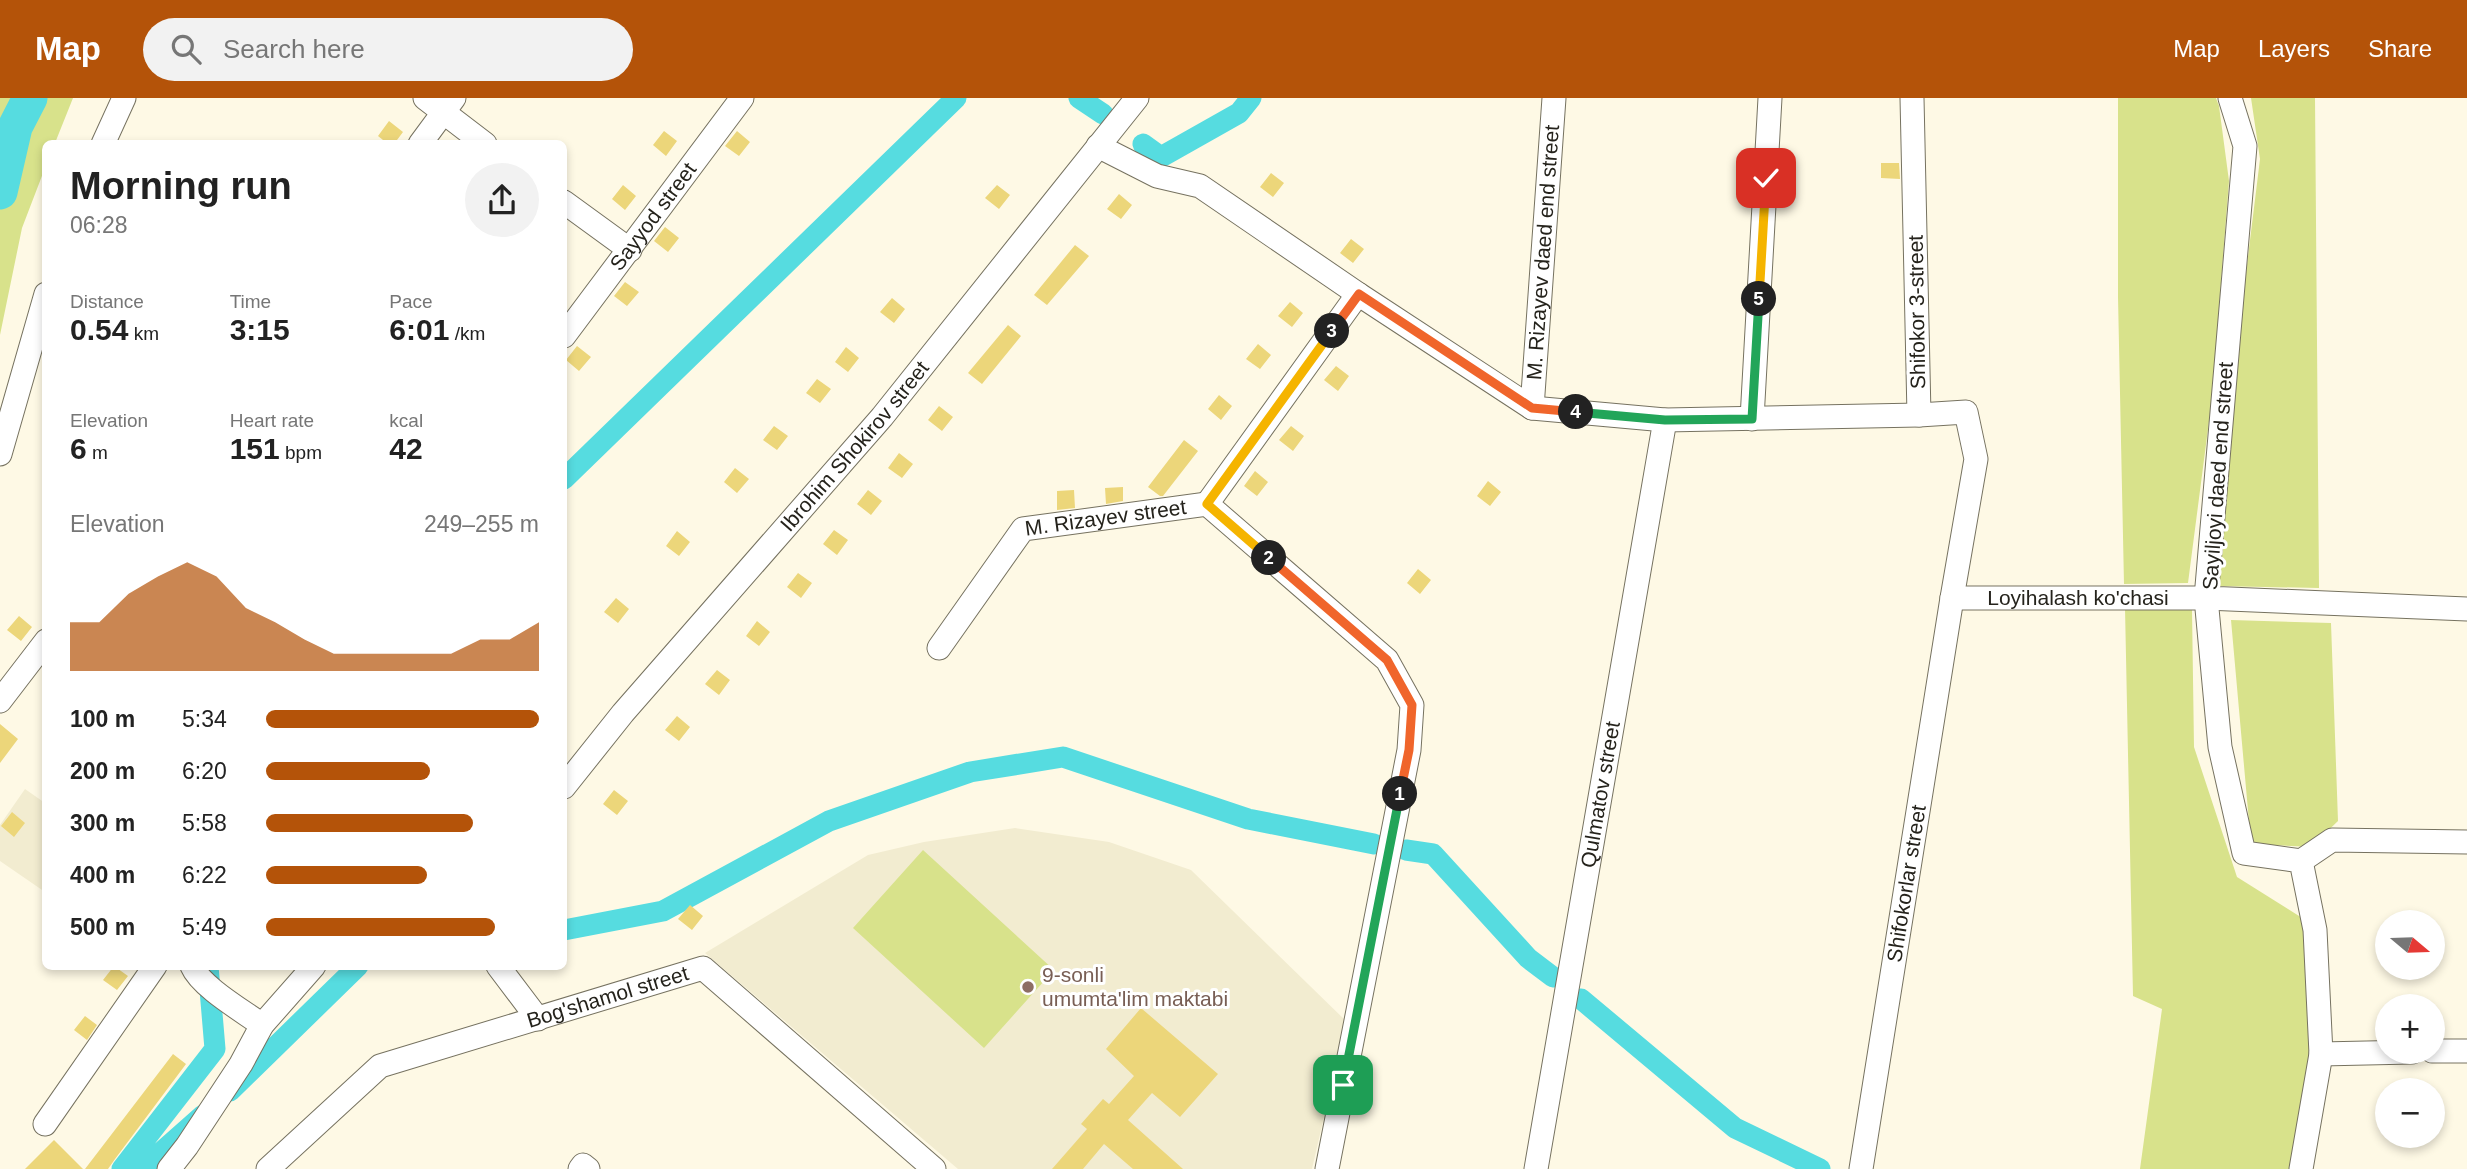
<!DOCTYPE html>
<html lang="en">
<head>
<meta charset="utf-8">
<style>
  body { margin:0; font-family:Arial,sans-serif; background:#f2f2f2; color:#222; height:100vh; display:flex; flex-direction:column; font-size:26px; white-space:nowrap }
  * { box-sizing:border-box; margin:0 }
  p { font-size:23px; color:#767676 }
  .icon { flex:none; width:38px; height:38px; fill:none; stroke:currentColor; stroke-width:2; stroke-linecap:round; stroke-linejoin:round }
  .map { position:relative; flex:1; overflow:hidden }
  .sheet { position:absolute; left:42px; top:42px; width:525px; height:830px; display:flex; flex-direction:column; background:#fff; border-radius:10px; box-shadow:0 4px 10px #0003 }
  .sheet>* { flex:none }
  .needle { width:46px; rotate:109deg }
  .controls { position:absolute; left:2375px; top:812px; display:grid; gap:14px }
  .controls a { display:grid; place-items:center; width:70px; height:70px; border-radius:50%; background:#fff; box-shadow:0 4px 10px #0003; font-size:35px }
  .pin { position:absolute; display:grid; place-items:center; width:60px; height:60px; color:#fff; margin:-30px; border-radius:14px; box-shadow:0 4px 10px #0006 }
  .km { position:absolute; width:35px; height:35px; margin:-18px; border-radius:50%; background:#222; color:#fff; font-size:19px; line-height:35px; text-align:center }
  .round { display:grid; place-items:center; flex:none; width:74px; height:74px; border-radius:37px; background:#f2f2f2 }
  .overview { display:flex; align-items:center; justify-content:space-between; height:119px; padding:0 28px }
  h1 { font-size:38px; font-weight:700; line-height:52px }
  .figures { display:grid; grid-template-columns:repeat(3,1fr); gap:10px; height:119px; padding:7px 28px }
  .figures div { display:grid; align-content:center }
  .figures b { font-size:30px; font-weight:700 }
  .figures small { font-size:19px; font-weight:400 }
  .figures p { font-size:19px }
  .chart { height:196px; padding:14px 28px }
  .chart p { display:flex; justify-content:space-between }
  .chart svg { width:100%; height:126px; margin-top:7px; fill:#b45309; opacity:.7 }
  ul { padding:0 28px; list-style:none; font-size:23px }
  li { display:grid; grid-template-columns:112px 84px 1fr; align-items:center; height:52px }
  li i { height:18px; border-radius:9px; background:#b45309 }
  header { display:flex; align-items:center; gap:42px; box-sizing:border-box; height:98px; padding:0 35px; background:#b45309; color:#fff }
  header strong { font-size:33px }
  nav { display:flex; gap:38px; margin-inline-start:auto; font-size:24px }
  .search { width:490px; height:63px; background:#f2f2f2; display:flex; align-items:center; gap:18px; box-sizing:border-box; padding:0 24px; border-radius:38px; color:#767676; font-size:26px }
  .map>svg:first-child { display:block }
  .built { fill:#f2ecd0 }
  .green { fill:#d8e28b }
  .lines { fill:none; stroke-linecap:round; stroke-linejoin:round }
  .canal { stroke:#56dce0; stroke-width:21 }
  .river { stroke:#56dce0; stroke-width:35 }
  .building { fill:#ecd67a }
  .minor-casing { stroke:#767260; stroke-width:25 }
  .minor { stroke:#fff; stroke-width:23 }
  .split-1-casing { stroke:#fff; stroke-width:14 }
  .split-2-casing { stroke:#fff; stroke-width:14 }
  .split-3-casing { stroke:#fff; stroke-width:14 }
  .split-4-casing { stroke:#fff; stroke-width:14 }
  .split-5-casing { stroke:#fff; stroke-width:14 }
  .split-6-casing { stroke:#fff; stroke-width:14 }
  .split-1 { stroke:#22a559; stroke-width:9 }
  .split-2 { stroke:#f0652b; stroke-width:9 }
  .split-3 { stroke:#f5b400; stroke-width:9 }
  .split-4 { stroke:#f0652b; stroke-width:9 }
  .split-5 { stroke:#22a559; stroke-width:9 }
  .split-6 { stroke:#f5b400; stroke-width:9 }
  .education-dot { fill:#8d6e63; stroke:#fff; stroke-width:2.5 }
  .labels { text-anchor:middle; stroke-width:6; stroke-linejoin:round; paint-order:stroke }
  .street-label { font-size:21px; fill:#25231c; stroke:#fff }
  .education-label { font-size:21px; fill:#785e54; stroke:#fff; text-anchor:start }
</style>
</head>
<body>
<header>
<strong>Map</strong>
<div class="search"><svg class="icon" aria-label="search" viewBox="0 0 24 24"><circle cx="10" cy="10" r="6"/><path d="M15 15l6 6"/></svg>Search here</div>
<nav><a>Map</a><a>Layers</a><a>Share</a></nav>
</header>
<div class="map">
<svg width="2467" height="1071" viewBox="0 0 2467 1071">
  <rect width="100%" height="100%" fill="#fef9e5"/>
  <!-- built -->
  <path class="built" d="M25,691L45,705V794L0,763V727Z
    M1015,730L1109,744L1191,772L1346,923L1312,1071H958L705,855L868,757L924,744Z"/>
  <!-- green -->
  <path class="green" d="M0,0H73L55,45L46,46L45,70L22,130L0,237Z
    M2118,0H2216L2219,8L2229,83L2212,300L2188,485L2124,486L2118,199Z
    M2251,0H2315L2319,490L2218,488L2236,256L2260,61Z
    M2125,510L2192,512L2194,649L2237,779L2307,823L2310,955L2292,1071H2140L2162,911L2133,898Z
    M2231,522L2331,525L2338,723L2311,749L2251,746Z
    M923,752L1054,872L984,950L853,830Z"/>
  <g class="lines">
    <!-- canal -->
    <path class="canal" d="M1079,0L1103,16
      M1143,46L1161,59L1239,15L1251,0
      M564,381L956,0
      M1406,752L1433,756L1528,860L1553,879
      M564,832L663,813L829,723L970,674L1063,659L1248,721L1374,746
      M1581,901L1735,1030L1820,1071
      M230,993L358,868
      M122,1071L215,951L208,868
      M142,1071L203,1017"/>
    <!-- river -->
    <path class="river" d="M0,94L15,29L30,0"/>
  </g>
  <!-- building -->
  <path class="building" d="M389,23L403,34L394,46H388L378,38Z
    M664,33L677,43L666,58L653,47Z
    M737,33L750,44L739,58L725,48Z
    M1881,65H1899L1900,81L1881,80Z
    M1271,75L1284,85L1273,99L1260,89Z
    M623,87L636,98L625,112L612,101Z
    M997,87L1010,97L999,111L985,100Z
    M1119,96L1132,107L1121,121L1107,111Z
    M665,129L679,140L668,154L654,143Z
    M1351,141L1364,151L1353,165L1340,155Z
    M1075,147L1089,158L1047,207L1034,197Z
    M625,184L639,194L627,208L614,198Z
    M892,200L905,211L894,225L880,214Z
    M1290,204L1303,215L1292,229L1278,218Z
    M1008,227L1021,238L982,286L968,275Z
    M1258,246L1271,257L1260,271L1246,261Z
    M577,248L591,259L579,273L566,262Z
    M846,249L859,260L848,274L835,264Z
    M1336,268L1349,278L1338,293L1324,282Z
    M817,281L831,291L820,305L806,295Z
    M1219,297L1232,308L1221,322L1208,311Z
    M939,308L953,319L942,333L928,322Z
    M774,328L788,338L777,352L763,342Z
    M1291,328L1304,338L1293,353L1279,342Z
    M1184,342L1198,353L1163,398H1160L1148,389Z
    M899,355L913,366L902,380L888,370Z
    M735,370L749,381L737,395L724,384Z
    M1255,373L1268,384L1257,398L1244,388Z
    M1488,383L1501,394L1490,408L1477,398Z
    M1123,389V403L1106,406L1105,390Z
    M868,392L882,403L871,417L857,406Z
    M1074,392L1075,410L1057,412V393Z
    M834,432L848,442L837,457L823,446Z
    M677,433L690,444L679,458L666,448Z
    M1418,471L1431,482L1420,496L1407,485Z
    M798,475L812,485L801,500L787,489Z
    M616,500L629,511L618,525L604,514Z
    M19,518L32,529L21,543L7,532Z
    M757,523L770,534L759,548L746,538Z
    M717,572L730,582L719,597L705,586Z
    M677,618L690,629L679,643L665,632Z
    M0,626L18,641L0,665Z
    M614,692L628,703L617,717L603,706Z
    M12,714L25,725L14,739L1,728Z
    M690,807L703,818L692,832L678,821Z
    M114,868L128,878L117,892L103,882Z
    M1141,910L1218,976L1180,1019L1152,995L1128,1022L1183,1071H1133L1104,1046L1083,1071H1052L1087,1031L1081,1026L1103,1001L1109,1006L1134,978L1106,951Z
    M85,918L97,927L87,942L74,932Z
    M173,956L186,966L115,1061L108,1071H85Z
    M54,1042L83,1071H25Z"/>
  <g class="lines">
    <!-- minor casing -->
    <g class="minor-casing">
      <g id="minor">
        <path d="M425,0L485,46"/>
        <path d="M2230,0L2245,48L2206,500L2467,511"/>
        <path d="M103,46L124,0"/>
        <path d="M420,46L454,0"/>
        <path d="M1098,48L1157,78L1200,88L1358,196"/>
        <path d="M564,104L630,152"/>
        <path id="s1" d="M564,238L742,0"/>
        <path id="s2" d="M1532,310L1554,0"/>
        <path d="M1752,321L1770,0"/>
        <path d="M0,356L46,196"/>
        <path id="s3" d="M1952,500H2206L2220,649L2244,755L2301,763L2315,832L2321,956L2301,1071"/>
        <path id="s4" d="M939,550L1023,431L1207,406"/>
        <path d="M0,603L46,543"/>
        <path id="s5" d="M564,689L623,615L882,319L1137,0"/>
        <path d="M2301,763L2332,742L2467,744"/>
        <path d="M192,868C201,889 243,913 262,927"/>
        <path d="M498,868L538,921"/>
        <path d="M2432,953H2467"/>
        <path d="M2321,956L2412,954"/>
        <path d="M45,1026L155,868"/>
        <path d="M169,1071L187,1048L241,966L262,927L314,868"/>
        <path id="s6" d="M268,1071L380,968L703,870L934,1071"/>
        <path d="M580,1071L583,1067L588,1071"/>
        <path d="M1327,1071L1409,652L1412,607L1387,562L1207,406L1358,196L1532,310L1665,322L1919,317"/>
        <path id="s7" d="M1536,1071L1665,322"/>
        <path id="s8" d="M1861,1071L1952,500L1976,361L1966,314L1919,317L1912,0"/>
      </g>
    </g>
    <!-- minor -->
    <use href="#minor" class="minor"/>
  </g>
  <g class="lines">
    <!-- split-1 casing -->
    <g class="split-1-casing">
      <path id="split-1" d="M1343,987L1400,696"/>
    </g>
    <!-- split-2 casing -->
    <g class="split-2-casing">
      <path id="split-2" d="M1269,460L1387,562L1412,607L1409,652L1400,696"/>
    </g>
    <!-- split-3 casing -->
    <g class="split-3-casing">
      <path id="split-3" d="M1269,460L1207,406L1332,233"/>
    </g>
    <!-- split-4 casing -->
    <g class="split-4-casing">
      <path id="split-4" d="M1332,233L1359,196L1532,310L1576,314"/>
    </g>
    <!-- split-5 casing -->
    <g class="split-5-casing">
      <path id="split-5" d="M1576,314L1665,322L1752,321L1759,201"/>
    </g>
    <!-- split-6 casing -->
    <g class="split-6-casing">
      <path id="split-6" d="M1759,201L1766,80"/>
    </g>
    <!-- split-1 -->
    <use href="#split-1" class="split-1"/>
    <!-- split-2 -->
    <use href="#split-2" class="split-2"/>
    <!-- split-3 -->
    <use href="#split-3" class="split-3"/>
    <!-- split-4 -->
    <use href="#split-4" class="split-4"/>
    <!-- split-5 -->
    <use href="#split-5" class="split-5"/>
    <!-- split-6 -->
    <use href="#split-6" class="split-6"/>
  </g>
  <!-- markers -->
  <circle class="education-dot" cx="1028" cy="889" r="7"/>
  <g class="labels">
    <!-- street labels -->
    <g class="street-label">
      <text dy="7" stroke="none"><textPath href="#s1" startOffset="149">Sayyod street</textPath></text>
      <text dy="7" stroke="none"><textPath href="#s2" startOffset="156">M. Rizayev daed end street</textPath></text>
      <text transform="translate(1917 214) rotate(-91)" y="7">Shifokor 3-street</text>
      <text dy="7" stroke="none"><textPath href="#s5" startOffset="448">Ibrohim Shokirov street</textPath></text>
      <text transform="translate(2218 378) rotate(-86)" y="7">Sayiljoyi daed end street</text>
      <text dy="7" stroke="none"><textPath href="#s4" startOffset="229">M. Rizayev street</textPath></text>
      <text dy="7" stroke="none"><textPath href="#s3" startOffset="126">Loyihalash ko'chasi</textPath></text>
      <text dy="7" stroke="none"><textPath href="#s7" startOffset="380">Qulmatov street</textPath></text>
      <text dy="7" stroke="none"><textPath href="#s8" startOffset="289">Shifokorlar street</textPath></text>
      <text dy="7" stroke="none"><textPath href="#s6" startOffset="390">Bog'shamol street</textPath></text>
    </g>
    <!-- education labels -->
    <g class="education-label">
      <text x="1042" y="884">9-sonli<tspan x="1042" dy="24">umumta'lim maktabi</tspan></text>
    </g>
  </g>
</svg>
<div class="controls">
<a><svg class="needle" viewBox="-14 -14 28 28"><path d="M0-13l5 13h-10z" fill="#e53935"/><path d="M0 13l5-13h-10z" fill="#767676"/></svg></a>
<a>+</a>
<a>−</a>
</div>
<div class="pin" style="left:1343px;top:987px;background:#1e9e55"><svg class="icon" aria-label="arrive" viewBox="0 0 24 24"><path d="M6 21V4h12l-3 4 3 4H6"/></svg></div>
<div class="pin" style="left:1766px;top:80px;background:#d93025"><svg class="icon" aria-label="check" viewBox="0 0 24 24"><path d="M5 12l5 5 9-10"/></svg></div>
<b class="km" style="left:1400px;top:696px">1</b>
<b class="km" style="left:1269px;top:460px">2</b>
<b class="km" style="left:1332px;top:233px">3</b>
<b class="km" style="left:1576px;top:314px">4</b>
<b class="km" style="left:1759px;top:201px">5</b>
<section class="sheet">
<div class="overview"><div><h1>Morning run</h1><p>06:28</p></div><a class="round"><svg class="icon" aria-label="share" viewBox="0 0 24 24"><path d="M12 15V3M7 8l5-5 5 5M5 13v7h14v-7"/></svg></a></div>
<div class="figures">
<div><p>Distance</p><b>0.54<small> km</small></b></div>
<div><p>Time</p><b>3:15</b></div>
<div><p>Pace</p><b>6:01<small> /km</small></b></div>
</div>
<div class="figures">
<div><p>Elevation</p><b>6<small> m</small></b></div>
<div><p>Heart rate</p><b>151<small> bpm</small></b></div>
<div><p>kcal</p><b>42</b></div>
</div>
<div class="chart"><p><span>Elevation</span>249–255 m</p>
<svg viewBox="0 0 160 44" preserveAspectRatio="none"><path d="M0 44V27L10 27L20 17L30 11L40 6L50 11L60 22L70 27L80 33L90 38L100 38L110 38L120 38L130 38L140 33L150 33L160 27V44z"/></svg>
</div>
<ul>
<li><b>100 m</b>5:34<i style="width:100%"></i></li>
<li><b>200 m</b>6:20<i style="width:60%"></i></li>
<li><b>300 m</b>5:58<i style="width:76%"></i></li>
<li><b>400 m</b>6:22<i style="width:59%"></i></li>
<li><b>500 m</b>5:49<i style="width:84%"></i></li>
</ul>
</section>
</div>
</body>
</html>
